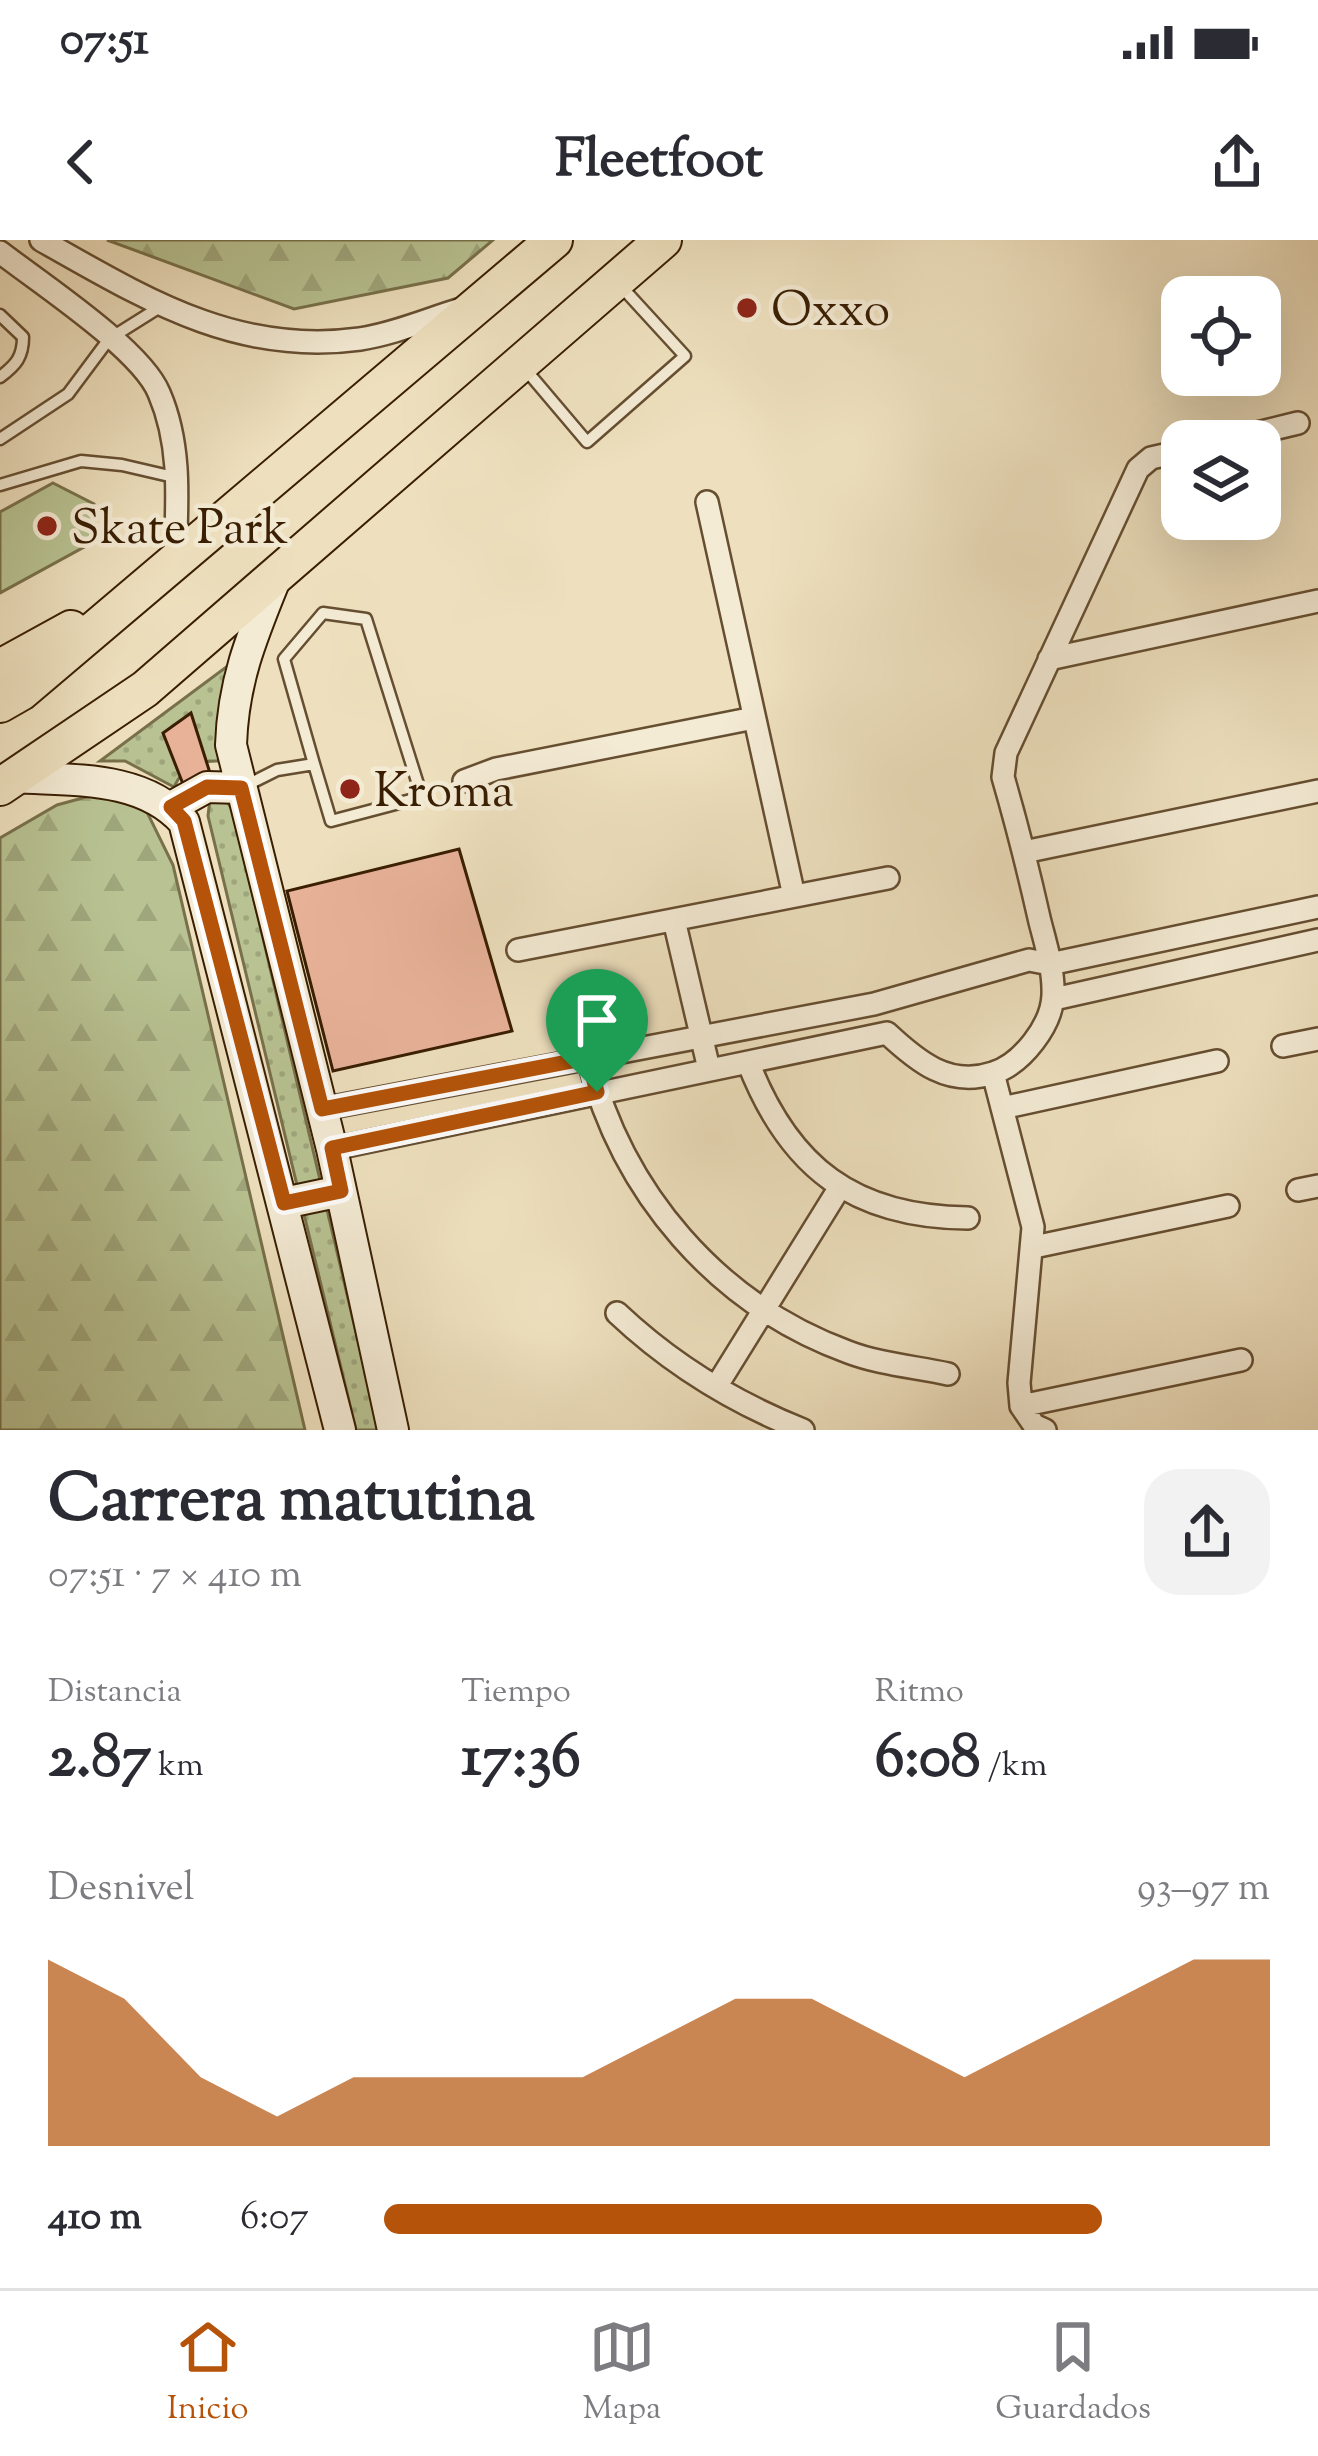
<!DOCTYPE html>
<html lang="es">
<head>
<meta charset="utf-8">
<style>
  body { margin:0; font-family:"Sorts Mill Goudy",serif; background:#f2f2f3; color:#2b2b33; height:100vh; display:flex; flex-direction:column; font-size:45px; white-space:nowrap }
  * { box-sizing:border-box; margin:0 }
  p { font-size:39px; color:#7c7c81 }
  .icon { flex:none; width:66px; height:66px; fill:none; stroke:currentColor; stroke-width:2; stroke-linecap:round; stroke-linejoin:round }
  .map { position:relative; height:1190px; overflow:hidden }
  .drawer { display:flex; flex-direction:column; background:#fff; flex:1 }
  .drawer>* { flex:none }
  .tools { position:absolute; left:1161px; top:36px; display:grid; gap:24px }
  .tools a { display:grid; place-items:center; width:120px; height:120px; border-radius:24px; background:#fff; box-shadow:0 12px 48px #0002; font-size:60px }
  .pin { position:absolute; display:grid; place-items:center; width:102px; height:102px; color:#fff; margin:-123px -51px; border-radius:50% 50% 50% 0; rotate:-45deg; box-shadow:0 0 12px #0007 }
  .pin .icon { rotate:45deg }
  .round { display:grid; place-items:center; flex:none; width:126px; height:126px; border-radius:36px; background:#f2f2f3 }
  .head { display:flex; align-items:center; justify-content:space-between; height:204px; padding:0 48px }
  h1 { font-size:66px; font-weight:700; line-height:90px }
  .figures { display:grid; grid-template-columns:repeat(3,1fr); gap:18px; height:204px; padding:12px 48px }
  .figures div { display:grid; align-content:center }
  .figures b { font-size:60px; font-weight:700 }
  .figures small { font-size:33px; font-weight:400 }
  .figures p { font-size:33px }
  .chart { height:336px; padding:24px 48px }
  .chart p { display:flex; justify-content:space-between }
  .chart svg { width:100%; height:216px; margin-top:12px; fill:#b45309; opacity:.7 }
  ul { padding:0 48px; list-style:none; font-size:39px }
  li { display:grid; grid-template-columns:192px 144px 1fr; align-items:center; height:90px }
  li i { height:30px; border-radius:15px; background:#b45309 }
  .status { display:flex; justify-content:space-between; align-items:center; height:84px; padding:0 60px; background:#fff; direction:ltr }
  .status svg { height:33px; fill:currentColor }
  header { display:flex; justify-content:space-between; align-items:center; height:156px; padding:0 48px; background:#fff; font-size:54px; font-weight:700 }
  .menu { display:flex; justify-content:space-around; align-items:center; height:168px; border-top:3px solid #e1e1e2; background:#fff; font-size:33px; color:#7c7c81 }
  .menu a { display:grid; justify-items:center; gap:6px }
  .menu .current { color:#b45309 }
  .map>svg:first-child { display:block }
  .grass { fill:url(#grass-dots); stroke:#78704a; stroke-width:3 }
  .forest { fill:url(#forest-firs); stroke:#78704a; stroke-width:3 }
  .pitch { fill:#b8c292; stroke:#78704a; stroke-width:3 }
  .building { fill:#e8b299; stroke:#391e02; stroke-width:3 }
  .lines { fill:none; stroke-linecap:round; stroke-linejoin:round }
  .lane-casing { stroke:#664e31; stroke-width:15 }
  .street-casing { stroke:#664e31; stroke-width:26 }
  .secondary-casing { stroke:#391e02; stroke-width:34 }
  .highway-casing { stroke:#391e02; stroke-width:40 }
  .lane { stroke:#f4ebd5; stroke-width:10 }
  .street { stroke:#f4ebd5; stroke-width:21 }
  .secondary { stroke:#f4ebd5; stroke-width:30 }
  .highway { stroke:#eee0be; stroke-width:36 }
  .route-casing { stroke:#fff; stroke-width:24 }
  .route { stroke:#b45309; stroke-width:15 }
  .poi-dot { fill:#8f2418; stroke:#f4ebd5; stroke-width:4.5 }
  .labels { text-anchor:middle; stroke-width:9; stroke-linejoin:round; paint-order:stroke }
  .poi-label { font-size:48px; fill:#391e02; stroke:#f4ebd5; text-anchor:start }
</style>
</head>
<body>
<div class="status"><b>07:51</b><svg viewBox="0 0 49 12"><path d="M0 12V9h3v3zM5 12V6h3v6zM10 12V3h3v9zM15 12V0h3v12zM26 1h20v11H26zM47 4h2v5h-2z"/></svg></div>
<header><svg class="icon" aria-label="back" viewBox="0 0 24 24"><path d="M15 5l-7 7 7 7"/></svg>Fleetfoot<svg class="icon" aria-label="share" viewBox="0 0 24 24"><path d="M12 15V3M7 8l5-5 5 5M5 13v7h14v-7"/></svg></header>
<div class="map">
<svg width="1318" height="1190" viewBox="0 0 1318 1190">
  <defs>
    <pattern id="grass-dots" width="8" height="8" patternUnits="userSpaceOnUse" patternTransform="scale(3)"><rect width="8" height="8" fill="#b8c292"/><path d="M2 2h.1M6 6h.1" fill="none" stroke="#9fa67c" stroke-width="1.8" stroke-linecap="round"/></pattern>
    <pattern id="forest-firs" width="22" height="20" patternUnits="userSpaceOnUse" patternTransform="scale(3)"><rect width="22" height="20" fill="#b8c292"/><path d="M5 1l3.5 6h-7zM16 11l3.5 6h-7z" fill="#9fa67c"/></pattern>
  </defs>
  <rect width="100%" height="100%" fill="#eee0be"/>
  <filter id="stains"><feTurbulence type="fractalNoise" baseFrequency=".00167" numOctaves="4"/><feColorMatrix values="0 0 0 0 .2 0 0 0 0 .09 0 0 0 0 .02 0 0 0 .5 -.17"/></filter>
  <radialGradient id="worn" r=".72"><stop offset=".6" stop-color="#630" stop-opacity="0"/><stop offset="1" stop-color="#630" stop-opacity=".3"/></radialGradient>
  <!-- grass -->
  <path class="grass" d="M233,422L222,521C196,520 185,524 174,547L125,521H100Z
    M225,558L233,571L379,1190H356L208,576L210,559Z"/>
  <!-- forest -->
  <path class="forest" d="M107,0H493L448,38L294,69Z
    M108,551L147,572L173,625L305,1190H0V598L57,565Z"/>
  <!-- pitch -->
  <path class="pitch" d="M53,243L94,264L95,301L0,353V272Z"/>
  <!-- building -->
  <path class="building" d="M191,473L210,533L183,544L163,493Z
    M459,609L512,791L333,831L287,651Z"/>
  <g class="lines">
    <!-- lane casing -->
    <g class="lane-casing">
      <path id="lane" d="M0,75L23,97C23,117 16,125 0,137
        M526,130L587,202L685,116L619,44
        M0,199L68,154L109,99L160,67
        M0,245L81,221L122,225L178,238
        M245,546L277,530L314,524L331,581L422,557L366,379L323,373L284,419L314,524"/>
    </g>
    <!-- street casing -->
    <g class="street-casing">
      <path id="street" d="M41,0C144,58 236,116 360,99C393,94 426,80 458,70
        M0,12C40,43 141,109 159,153C182,206 177,263 175,318
        M1224,201L1298,183
        M707,262L794,656
        M1049,419L1318,361
        M464,541L496,529L754,478
        M1024,612L1318,551
        M674,680L709,829
        M518,710L888,638
        M1054,759L1318,700
        M1283,806L1318,799
        M588,818C622,953 717,1064 848,1112C879,1124 916,1127 948,1134
        M748,822C789,928 854,977 968,978
        M993,833L1033,987L1019,1143L1021,1166
        M1002,868L1217,821
        M322,869L874,764L1029,720L1050,724L1318,667
        M332,909L887,793C917,821 949,848 993,833C1022,824 1052,785 1053,755C1054,731 1046,705 1040,682C1029,633 1017,585 1003,537L1006,513L1138,229L1151,218L1182,211
        M1298,950L1318,946
        M1034,1007L1228,966
        M617,1073C670,1123 735,1163 803,1190
        M716,1147L840,947
        M1021,1166L1241,1120
        M1021,1166L1034,1185L1045,1190"/>
    </g>
    <!-- secondary casing -->
    <g class="secondary-casing">
      <path id="secondary" d="M276,337C252,396 233,441 231,505L332,909L393,1190
        M15,537C73,541 142,535 184,582L340,1190
        M171,567L207,547L241,548
        M284,963L341,951"/>
    </g>
    <!-- highway casing -->
    <g class="highway-casing">
      <path id="highway" d="M0,428L71,389
        M0,464L21,452L554,0
        M0,547L145,449L663,0"/>
    </g>
    <!-- lane -->
    <use href="#lane" class="lane"/>
    <!-- street -->
    <use href="#street" class="street"/>
    <!-- secondary -->
    <use href="#secondary" class="secondary"/>
    <!-- highway -->
    <use href="#highway" class="highway"/>
  </g>
  <g class="lines">
    <!-- route casing -->
    <g class="route-casing">
      <path id="route" d="M207,547L241,548L322,869L588,818L597,852L332,908L341,951L284,963L184,581L171,567Z"/>
    </g>
    <!-- route -->
    <use href="#route" class="route"/>
  </g>
  <!-- markers -->
  <g class="poi-dot">
    <circle cx="747" cy="68" r="12"/>
    <circle cx="47" cy="286" r="12"/>
    <circle cx="350" cy="549" r="12"/>
  </g>
  <g class="labels">
    <!-- poi labels -->
    <g class="poi-label">
      <text x="771" y="85">Oxxo</text>
      <text x="71" y="303">Skate Park</text>
      <text x="374" y="566">Kroma</text>
    </g>
  </g>
  <rect width="100%" height="100%" filter="url(#stains)"/>
  <rect width="100%" height="100%" fill="url(#worn)"/>
</svg>
<div class="tools">
<a><svg class="icon" aria-label="locate" viewBox="0 0 24 24"><circle cx="12" cy="12" r="6"/><path d="M12 2v4M12 18v4M2 12h4M18 12h4"/></svg></a>
<a><svg class="icon" aria-label="layers" viewBox="0 0 24 24"><path d="M12 4l9 5-9 5-9-5zM3 14l9 5 9-5"/></svg></a>
</div>
<div class="pin" style="left:597px;top:852px;background:#1e9e55"><svg class="icon" aria-label="arrive" viewBox="0 0 24 24"><path d="M6 21V4h12l-3 4 3 4H6"/></svg></div>
</div>
<section class="drawer">
<div class="head"><div><h1>Carrera matutina</h1><p>07:51 · 7 × 410 m</p></div><a class="round"><svg class="icon" aria-label="share" viewBox="0 0 24 24"><path d="M12 15V3M7 8l5-5 5 5M5 13v7h14v-7"/></svg></a></div>
<div class="figures">
<div><p>Distancia</p><b>2.87<small> km</small></b></div>
<div><p>Tiempo</p><b>17:36</b></div>
<div><p>Ritmo</p><b>6:08<small> /km</small></b></div>
</div>
<div class="chart"><p><span>Desnivel</span>93–97 m</p>
<svg viewBox="0 0 160 44" preserveAspectRatio="none"><path d="M0 44V6L10 14L20 30L30 38L40 30L50 30L60 30L70 30L80 22L90 14L100 14L110 22L120 30L130 22L140 14L150 6L160 6V44z"/></svg>
</div>
<ul>
<li><b>410 m</b>6:07<i style="width:81%"></i></li>
</ul>
</section>
<nav class="menu">
<a class="current"><svg class="icon" aria-label="home" viewBox="0 0 24 24"><path d="M3 11l9-7 9 7M6 9v11h12V9"/></svg>Inicio</a>
<a><svg class="icon" aria-label="map" viewBox="0 0 24 24"><path d="M3 6l6-2 6 2 6-2v14l-6 2-6-2-6 2zM9 4v14M15 6v14"/></svg>Mapa</a>
<a><svg class="icon" aria-label="saved" viewBox="0 0 24 24"><path d="M7 4h10v16l-5-4-5 4z"/></svg>Guardados</a>
</nav>
</body>
</html>
